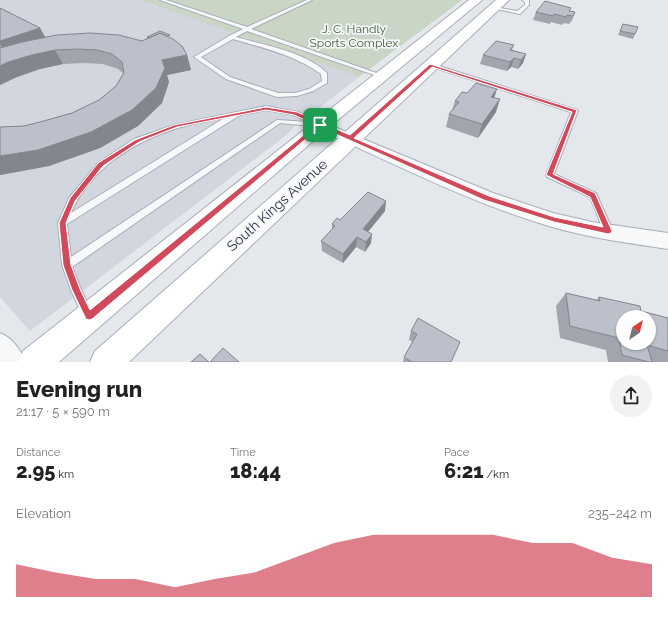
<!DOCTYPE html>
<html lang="en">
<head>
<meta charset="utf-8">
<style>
  body { margin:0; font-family:Raleway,sans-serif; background:#f2f2f2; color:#222; height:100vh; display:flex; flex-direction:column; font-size:15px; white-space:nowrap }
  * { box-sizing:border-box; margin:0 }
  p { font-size:13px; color:#767676 }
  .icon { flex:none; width:22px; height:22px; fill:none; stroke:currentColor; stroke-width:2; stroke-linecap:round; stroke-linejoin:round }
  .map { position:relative; height:362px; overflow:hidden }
  .details { display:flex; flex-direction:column; background:#fff; flex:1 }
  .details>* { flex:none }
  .needle { width:26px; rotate:35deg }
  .tools { position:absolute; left:616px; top:310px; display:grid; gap:8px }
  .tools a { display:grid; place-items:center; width:40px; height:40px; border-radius:50%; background:#fff; box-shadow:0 1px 3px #0004; font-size:20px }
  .pin { position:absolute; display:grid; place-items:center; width:34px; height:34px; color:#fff; margin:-17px; border-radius:8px; box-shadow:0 2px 6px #0006 }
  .round { display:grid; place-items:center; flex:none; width:42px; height:42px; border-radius:21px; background:#f2f2f2 }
  .overview { display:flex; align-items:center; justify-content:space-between; height:68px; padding:0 16px }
  h1 { font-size:22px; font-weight:800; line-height:30px }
  .stats { display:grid; grid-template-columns:repeat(3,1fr); gap:6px; height:68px; padding:4px 16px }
  .stats div { display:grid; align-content:center }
  .stats b { font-size:20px; font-weight:800 }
  .stats small { font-size:11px; font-weight:400 }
  .stats p { font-size:11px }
  .chart { height:112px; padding:8px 16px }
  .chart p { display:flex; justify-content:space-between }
  .chart svg { width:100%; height:72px; margin-top:4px; fill:#d1495b; opacity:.7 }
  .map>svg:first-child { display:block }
  .built { fill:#d2d6de }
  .green { fill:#c9d6c5 }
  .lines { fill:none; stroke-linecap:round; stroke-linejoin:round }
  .lane-casing { stroke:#a9aeb7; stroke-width:2 }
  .street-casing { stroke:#a9aeb7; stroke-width:2 }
  .secondary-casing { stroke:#a9aeb7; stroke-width:2 }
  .lane { fill:#f7f8fa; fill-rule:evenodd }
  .street { fill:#f7f8fa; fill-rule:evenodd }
  .secondary { fill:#fff; fill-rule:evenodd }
  .wall { fill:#a1a5ae }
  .shaded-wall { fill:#83868d }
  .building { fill:#bbc0ca; stroke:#83868d; fill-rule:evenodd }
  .route { fill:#d1495b; stroke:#fff; fill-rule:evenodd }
  .labels { text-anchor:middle; stroke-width:3.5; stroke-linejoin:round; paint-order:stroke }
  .far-park-label { font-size:12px; fill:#3f6138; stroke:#f4f6f9 }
  .street-label { font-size:14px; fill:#2b3445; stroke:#f4f6f9 }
</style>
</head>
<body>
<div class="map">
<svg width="668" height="362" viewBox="0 0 668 362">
  <rect width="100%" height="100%" fill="#e4e7ec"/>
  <!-- built -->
  <path class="built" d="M0,0H143L359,77L293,128L285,136L30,331L0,297Z"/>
  <!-- green -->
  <path class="green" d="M140,0H462L359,77Z"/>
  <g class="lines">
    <!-- lane casing -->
    <g class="lane-casing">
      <path id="lane" d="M160,0H166L247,27L307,0H312L251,29L385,76L380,77L247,31L236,37C264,45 306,52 327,73V83L313,91L297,96L277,97L226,79L194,57L229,36L243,29ZM233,39C263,48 295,55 321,74L322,81L309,89L295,93H278L230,77L201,57Z
        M522,0H529V5L520,14L492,8L494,7L517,11L525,5V2Z
        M429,64H433L577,110L578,111L554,174L596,193L613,231L611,234L608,235L605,234L590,197L547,177L546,175L571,112L429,66Z
        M266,106L298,112L323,125L320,127L315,125L312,126L280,123L72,267L81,289L92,313L91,317L87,318L83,317L71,290L62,265L58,223L69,198L98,163L134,139L174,125ZM266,110L294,115L308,122L277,120L71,257L67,224L240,115ZM226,117L71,213C89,170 134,141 178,128C194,123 210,121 226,117Z"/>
    </g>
    <!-- street casing -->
    <g class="street-casing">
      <path id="street" d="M320,121L493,193L553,213L592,222L668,233V249C629,243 590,238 552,227C470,203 393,163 315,128L313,125L315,122Z
        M0,333C13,338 20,350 26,362H0Z"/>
    </g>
    <!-- secondary casing -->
    <g class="secondary-casing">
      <path id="secondary" d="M469,0H482L327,129L59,362H18L23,351Z
        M496,0H509L129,362H90L95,351Z"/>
    </g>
    <!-- lane -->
    <use href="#lane" class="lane"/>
    <!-- street -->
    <use href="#street" class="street"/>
    <!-- secondary -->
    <use href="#secondary" class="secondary"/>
  </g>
  <!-- wall -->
  <path class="wall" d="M0,8L40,28L46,38L142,41L147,38V37L171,38L187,55L191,70L167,75L169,82L162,103L138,126L100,148L49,166L0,175V127L24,126L40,122L72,113L99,100L116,86L123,73L118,69L103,64L84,63L63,64L40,69L17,77L0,85Z
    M570,11L575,12L569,24L564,23L562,25L551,22L550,24L533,20L536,12Z
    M623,24L635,34L633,39L618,35Z
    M514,45L512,50L526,54L523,63L518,69L511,67L507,71L480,64L483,55Z
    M467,93L494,97L496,112L478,138L446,127L449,114L452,110L455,101Z
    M385,211L368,232L371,243L365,252L356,247L343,263L322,251L321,241L332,229V224L340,220Z
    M566,293L596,300L599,297L641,311L668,318V362H608L606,350L560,338L556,306Z
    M411,331L460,342L451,362H403L404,357L413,342L409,340Z"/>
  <!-- shaded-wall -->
  <path class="shaded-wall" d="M575,12L572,20L569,24Z
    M40,28L46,39L6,53L0,44V41Z
    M55,50L63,64L40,69L17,77L0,85V66L8,62L32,55Z
    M526,54L523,63L518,69L521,60Z
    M187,55L191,70L167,75L169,82L162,103L138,126L100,148L49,166L0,175V156L38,150L162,60Z
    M514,58L511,67L507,71L510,62Z
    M497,89L493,102L491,97Z
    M500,99L496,112L478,138L482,124Z
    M386,201L385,211L362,239L363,229Z
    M372,234L371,243L365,252L366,242Z
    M357,237L356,247L343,263V254Z"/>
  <!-- building -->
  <path class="building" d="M545,1L571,8L569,11L575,12L573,16L567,15L566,17L554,14L553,16L536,12Z
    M0,8L40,28L0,41Z
    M623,24L638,27L635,34L620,31Z
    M160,31L170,35L168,36L160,33L149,38L147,37Z
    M90,33L119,35L142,41L160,33L173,39L182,46L187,55L162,60L165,68L156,88L132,110L91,132L38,150L0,156V127L24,126L40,122L72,113L99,100L116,86L124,73L122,62L112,54L97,50L78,49L55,50L32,55L8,62L0,66V48L22,42L57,35Z
    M496,41L514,45L510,50L526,54L521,60L514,58L510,62L483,55Z
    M476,83L497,89L491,97L500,99L482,124L449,114L459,102L455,101L462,92L467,93Z
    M368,192L386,201L363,229L372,234L366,242L357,237L343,254L321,241L335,226L332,224L337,218L340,220Z
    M566,293L600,301L599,297L640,306L641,311L668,318V351L647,345L652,362H649L622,355L619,338L570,326ZM623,317H649V343H623Z
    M418,318L460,342L451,362H412L404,357L417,334L411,331Z
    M223,348L239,362H210Z
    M200,354L209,362H191Z"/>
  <!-- route -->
  <path class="route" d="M430,64L577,110L553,174L595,193L612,231L611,233L608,234L554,222L484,200L320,127L92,319L89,320L86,319L72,290L63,265L59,223L70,198L98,163L135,140L174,125L266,107L297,112L350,135ZM432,67L572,112L546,175L590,197L603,227L554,217L489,196L354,138ZM266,110L294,115L316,125L90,310L80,289L71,265L66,223L75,201L103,166L139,142L177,127Z"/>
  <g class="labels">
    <!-- far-park labels -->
    <g class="far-park-label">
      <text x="354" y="33">J. C. Handly<tspan x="354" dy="14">Sports Complex</tspan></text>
    </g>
    <!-- street labels -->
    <g class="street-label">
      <text transform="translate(277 205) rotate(-42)" y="5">South Kings Avenue</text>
    </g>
  </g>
</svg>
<div class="tools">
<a><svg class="needle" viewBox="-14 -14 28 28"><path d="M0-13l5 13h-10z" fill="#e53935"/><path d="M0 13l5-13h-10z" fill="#767676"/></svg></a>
</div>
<div class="pin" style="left:320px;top:125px;background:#1e9e55"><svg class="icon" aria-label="arrive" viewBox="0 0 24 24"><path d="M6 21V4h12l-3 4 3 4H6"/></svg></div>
</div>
<section class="details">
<div class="overview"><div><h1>Evening run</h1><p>21:17 · 5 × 590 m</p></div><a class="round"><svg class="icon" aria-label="share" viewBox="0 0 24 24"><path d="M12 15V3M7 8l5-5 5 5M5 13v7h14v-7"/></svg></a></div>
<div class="stats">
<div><p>Distance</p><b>2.95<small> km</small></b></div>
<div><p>Time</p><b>18:44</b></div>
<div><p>Pace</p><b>6:21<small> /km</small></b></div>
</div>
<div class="chart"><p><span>Elevation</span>235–242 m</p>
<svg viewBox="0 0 160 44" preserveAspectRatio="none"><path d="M0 44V24L10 29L20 33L30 33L40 38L50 33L60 29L70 20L80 11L90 6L100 6L110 6L120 6L130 11L140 11L150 20L160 24V44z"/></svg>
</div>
</section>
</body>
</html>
